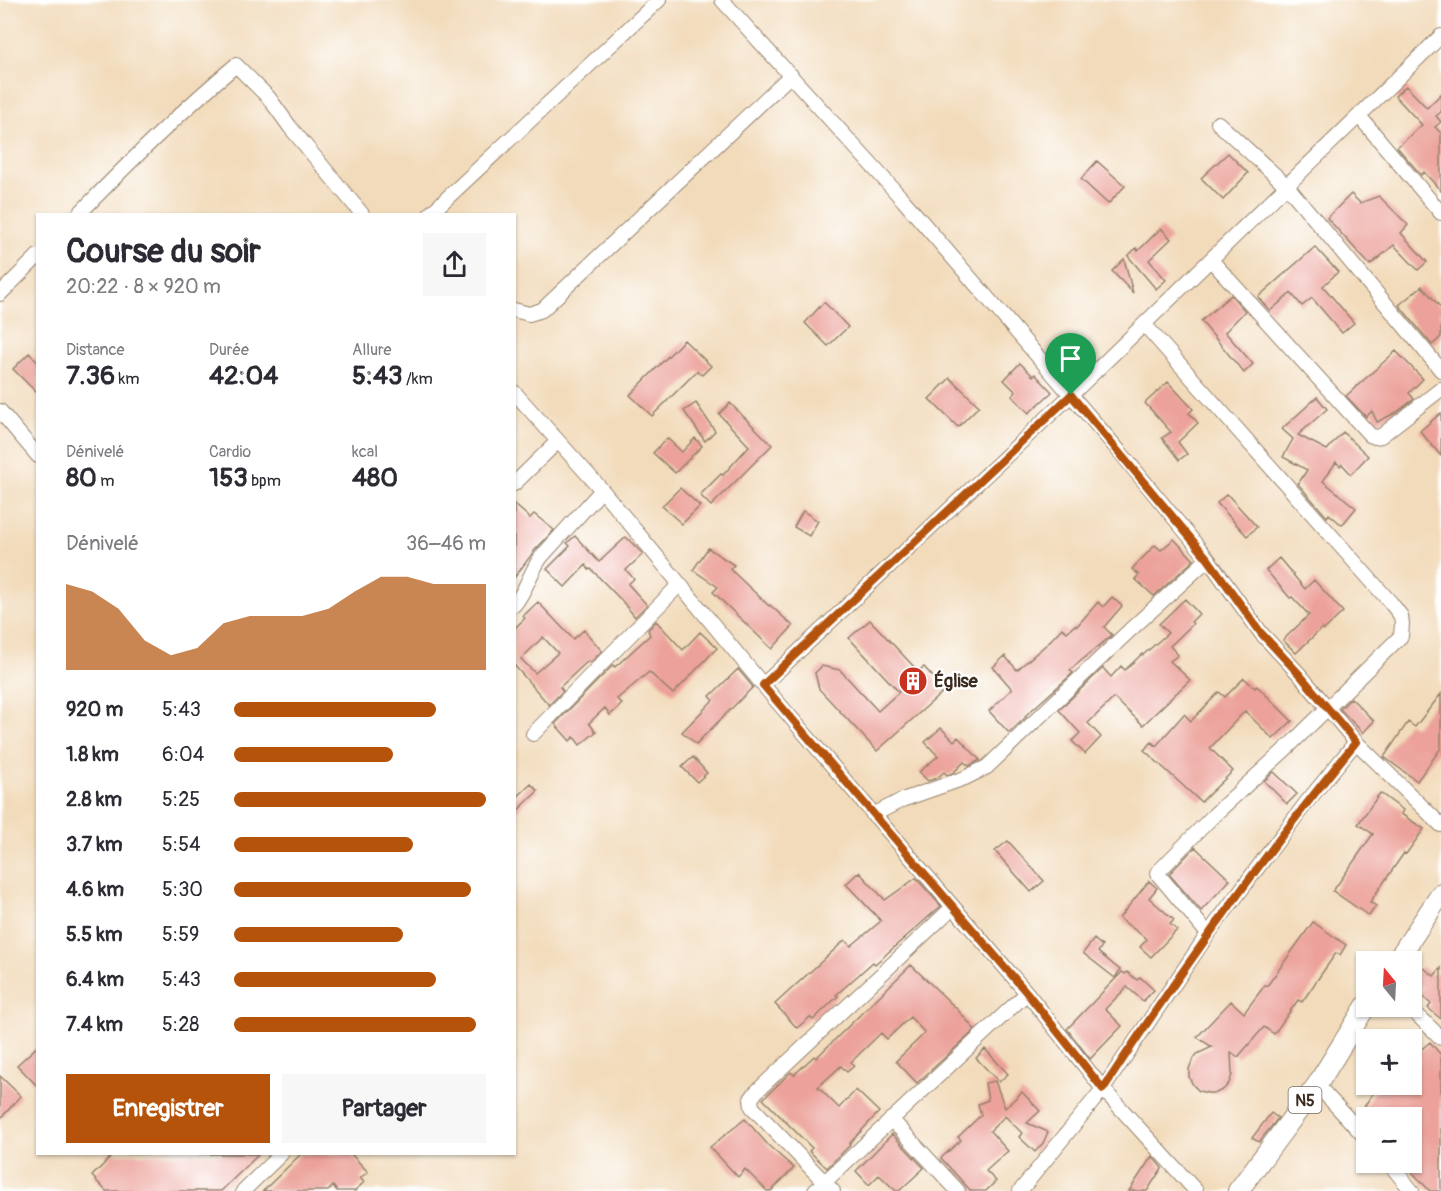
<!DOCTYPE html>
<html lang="fr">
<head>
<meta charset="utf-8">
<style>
  body { margin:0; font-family:Pangolin,sans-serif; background:#f7f7f7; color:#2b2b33; height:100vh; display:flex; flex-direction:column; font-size:22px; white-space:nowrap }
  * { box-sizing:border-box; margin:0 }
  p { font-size:20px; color:#7c7c81 }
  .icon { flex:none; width:33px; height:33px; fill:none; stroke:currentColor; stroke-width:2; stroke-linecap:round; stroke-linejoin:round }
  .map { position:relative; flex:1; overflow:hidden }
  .side { position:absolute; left:36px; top:213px; width:480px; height:942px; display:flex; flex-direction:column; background:#fff; border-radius:0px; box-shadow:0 2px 4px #0004 }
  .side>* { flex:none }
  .needle { width:39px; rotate:342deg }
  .buttons { position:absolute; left:1356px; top:951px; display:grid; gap:12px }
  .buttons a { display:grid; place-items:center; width:66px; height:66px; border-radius:0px; background:#fff; box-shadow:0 2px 4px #0004; font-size:30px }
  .pin { position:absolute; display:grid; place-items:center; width:51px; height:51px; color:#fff; margin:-62px -26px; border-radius:50% 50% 50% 0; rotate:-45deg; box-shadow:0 0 6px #0007 }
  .pin .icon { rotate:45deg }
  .round { display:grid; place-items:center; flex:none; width:63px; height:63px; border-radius:0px; background:#f7f7f7 }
  .summary { display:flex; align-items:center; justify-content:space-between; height:102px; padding:0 30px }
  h1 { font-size:33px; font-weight:700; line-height:45px }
  .stats { display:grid; grid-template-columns:repeat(3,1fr); gap:9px; height:102px; padding:6px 30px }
  .stats div { display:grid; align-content:center }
  .stats b { font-size:26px; font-weight:700 }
  .stats small { font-size:16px; font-weight:400 }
  .stats p { font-size:16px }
  .chart { height:168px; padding:12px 30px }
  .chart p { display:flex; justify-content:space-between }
  .chart svg { width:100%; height:108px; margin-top:6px; fill:#b45309; opacity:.7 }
  .button { display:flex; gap:12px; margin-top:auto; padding:12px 30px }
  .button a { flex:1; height:69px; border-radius:0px; background:#b45309; color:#fff; font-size:24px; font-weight:700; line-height:69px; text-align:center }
  .button a+a { background:#f7f7f7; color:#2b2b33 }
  ul { padding:0 30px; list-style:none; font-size:20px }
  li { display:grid; grid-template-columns:96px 72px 1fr; align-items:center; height:45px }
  li i { height:15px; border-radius:8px; background:#b45309 }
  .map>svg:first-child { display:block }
  .building { fill:#eca19a; fill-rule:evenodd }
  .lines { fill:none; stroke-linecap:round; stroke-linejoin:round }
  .minor-casing { stroke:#96826c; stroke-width:16 }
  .highway-casing { stroke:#96826c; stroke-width:22 }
  .minor { stroke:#fff; stroke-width:14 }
  .highway { stroke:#fff; stroke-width:20 }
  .route-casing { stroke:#fff; stroke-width:12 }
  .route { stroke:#b45309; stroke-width:8 }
  .labels { text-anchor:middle; stroke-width:4.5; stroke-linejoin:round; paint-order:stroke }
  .shield { fill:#fff; stroke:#766a62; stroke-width:1.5 }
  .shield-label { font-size:16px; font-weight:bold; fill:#3b2a1e }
  .poi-label { font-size:18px; font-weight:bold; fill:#3b2a1e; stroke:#fff; text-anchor:start }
</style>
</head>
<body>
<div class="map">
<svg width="1441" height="1191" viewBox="0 0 1441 1191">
  <rect width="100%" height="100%" fill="#fff"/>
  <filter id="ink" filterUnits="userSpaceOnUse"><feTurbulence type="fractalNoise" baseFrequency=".0167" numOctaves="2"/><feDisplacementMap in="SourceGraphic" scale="12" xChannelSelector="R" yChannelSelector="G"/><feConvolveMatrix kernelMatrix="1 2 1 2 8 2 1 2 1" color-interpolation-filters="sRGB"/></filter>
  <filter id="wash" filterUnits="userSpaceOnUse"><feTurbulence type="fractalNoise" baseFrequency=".008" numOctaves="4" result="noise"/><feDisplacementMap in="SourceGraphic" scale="24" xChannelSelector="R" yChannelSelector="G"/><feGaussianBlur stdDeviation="1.35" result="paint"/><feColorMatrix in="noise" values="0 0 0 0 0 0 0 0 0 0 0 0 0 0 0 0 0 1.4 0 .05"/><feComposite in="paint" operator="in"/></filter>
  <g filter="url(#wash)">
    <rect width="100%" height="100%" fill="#f2dbbb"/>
    <g id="blocks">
      <!-- building -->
      <path class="building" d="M1406,86L1427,108L1441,94V112L1436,116L1441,122L1435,127L1441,133V191L1424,172L1421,175L1397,147L1422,125L1395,96Z
        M1228,153L1248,173L1223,200L1201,178Z
        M1097,161L1125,186L1108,204L1081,179Z
        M1351,194L1360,203L1379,196L1408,225L1401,233L1427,262L1418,270L1394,245L1370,265L1327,218Z
        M1161,228L1171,239L1149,260L1166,280L1156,289L1128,256L1136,248L1138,251Z
        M1315,247L1338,272L1323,286L1354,323L1342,333L1312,298L1302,306L1291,293L1270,311L1258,297Z
        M1124,259L1133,293L1112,271Z
        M1422,286L1441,308V337L1432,345L1399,305Z
        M1231,295L1245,311L1225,332L1253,364L1244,373L1201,321Z
        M824,302L848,327L828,346L805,323Z
        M684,340L711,366L702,375L697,371L652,416L630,395Z
        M1396,351L1423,379L1409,393L1414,399L1397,412L1377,422L1372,411L1366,417L1346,396Z
        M29,353L38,362V394L13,369Z
        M1020,363L1033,376L1035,374L1052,392L1029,413L1012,396L1016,392L1004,380Z
        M950,378L979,406L958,427L929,399Z
        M1168,382L1193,409L1189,413L1198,423L1178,442L1187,454L1179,460L1162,438L1171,432L1145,403Z
        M1317,397L1327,409L1298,435L1327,450L1343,432L1368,456L1351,474L1342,464L1340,466L1336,462L1323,481L1356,508L1342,525L1329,514L1327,517L1298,484L1307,470L1283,457L1293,439L1282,429Z
        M696,403L715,431L705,441L684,411Z
        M730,403L772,445L711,506L700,495L721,474L723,475L749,446L719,414Z
        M1441,413V456L1420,431Z
        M667,438L682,452L695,438L702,446L675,473L653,453Z
        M680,488L700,506L682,524L662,506Z
        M1227,494L1257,527L1247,536L1217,503Z
        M514,504L530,518L534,514L554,530L535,550L514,578Z
        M803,511L818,521L809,536L794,527Z
        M575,536L599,562L626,537L643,554L626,570L634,579L628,584L647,605L635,617L622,601L591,569L589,570L586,565L565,587L547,569L570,546L567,543Z
        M1174,539L1194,560L1154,596L1135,579L1139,575L1132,569L1155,545L1161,550Z
        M708,548L734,565L730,569L769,606L770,605L793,626L772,649L713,592L718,587L693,570Z
        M1279,558L1305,589L1314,580L1343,612L1324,630L1322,628L1296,653L1283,640L1309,615L1292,597L1290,598L1266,570Z
        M1112,597L1122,606L1104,627L1112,635L1070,670L1073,673L1025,716L1026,717L1009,733L989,711L1012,689L993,667L1005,656L1017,670L1048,643L1062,628L1067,632L1075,625L1077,626L1098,602L1103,607Z
        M1185,599L1199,614L1191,622L1193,624L1170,646L1178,655L1170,661L1190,680L1143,725L1114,698L1088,723L1101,737L1085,754L1072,741L1080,733L1059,710L1103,668L1111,677L1121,666L1125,670L1142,654L1143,655L1168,633L1159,624Z
        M538,602L573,639L584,630L602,651L590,663L588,661L560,687L563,691L549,705L514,665V629L525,618L523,616ZM543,637L558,653L535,673L521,659Z
        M870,620L918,671L924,667L945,690L877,751L819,689L815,673L822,666L840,670L878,711L899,692L849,638Z
        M656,621L683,650L700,632L717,648L673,694L649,672L617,699L622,704L610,715L605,708L589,723L596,732L580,745L574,737L570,741L555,724L613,665L615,667L650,635L648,630Z
        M738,669L753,687L696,744L682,732L713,700L710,696Z
        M1244,678L1255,688L1257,686L1292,721L1273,739L1245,711L1210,748L1233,771L1201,802L1144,750L1152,742L1156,746L1184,714L1191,721L1219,692L1225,697Z
        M1441,694V748L1417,781L1384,757L1408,722L1415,727Z
        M1351,698L1374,721L1363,733L1340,709Z
        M941,728L954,741L958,737L980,760L969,766L964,762L953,773L947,775L944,772L937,778L928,781L919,772L938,756L925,742Z
        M693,757L707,773L697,782L682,767Z
        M1274,772L1297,794L1287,804L1264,781Z
        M531,784L538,791L514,814V800Z
        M1380,793L1403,810L1401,814L1424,829L1406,854L1404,853L1370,902L1376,906L1369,916L1333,891L1373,834L1358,824Z
        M1008,841L1044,881L1031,892L995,851Z
        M1195,847L1230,880L1201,911L1169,874Z
        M859,872L885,900L916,878L941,906L875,964L873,962L836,995L838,996L813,1020L810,1017L797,1028L775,1004L845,940L851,946L881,921L846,884Z
        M1149,881L1157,888L1149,898L1174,920L1170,924L1177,930L1151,957L1140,947L1147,939L1119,918Z
        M1313,922L1346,945L1340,955L1336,953L1302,1002L1298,1000L1274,1034L1264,1027L1238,1057L1231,1052L1232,1075L1229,1083L1224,1089L1216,1093H1208L1199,1091L1193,1085L1189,1077V1069L1192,1061L1197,1054L1212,1047L1197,1037L1231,1001L1244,1013L1265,985L1267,986Z
        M1094,939L1102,946L1098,952L1120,970L1115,978L1083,953Z
        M911,965L958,1010L975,1030L917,1083L896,1061L925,1033L910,1017L887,1039L881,1033L851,1062L854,1066L847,1072L841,1066L818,1087L839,1108L856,1090L879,1112L849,1144L850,1145L827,1168L809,1151L812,1148L763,1099L791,1072L794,1075L814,1056L816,1058Z
        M1421,966L1434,976L1441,968V1019L1428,1008L1431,1004L1419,993L1423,988L1412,980Z
        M1122,972L1125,974L1127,972L1137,980L1140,977L1154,990L1143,1001L1127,987L1105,1009L1122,1026L1090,1059L1067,1029Z
        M1430,1042L1441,1055V1191H1430L1412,1172V1118H1359L1358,1116L1379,1084H1412V1057Z
        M38,1046V1087L17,1065Z
        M985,1049L1008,1074L999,1082L976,1058Z
        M0,1076L21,1096L0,1119Z
        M995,1081L1005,1108L1022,1092L1040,1111L1027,1123L1048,1132L1043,1143L1035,1152L1019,1137L1022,1133L1005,1116L990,1131L1008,1151L986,1171L996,1181L986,1191H971L941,1158L961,1140L958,1137L981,1115L978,1104L988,1100L985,1083Z
        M1271,1113L1278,1118L1259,1142L1252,1138Z
        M745,1119L769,1146L794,1168L771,1191H767L745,1169L738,1177L710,1147Z
        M892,1134L924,1168L899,1191H896L879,1175L869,1185L856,1171Z
        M105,1154H259L221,1191H106L92,1176L110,1158Z
        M301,1154H351L368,1172L360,1178L364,1182L355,1191H337L333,1186L328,1191H263Z
        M1152,1156L1162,1168L1147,1191H1129Z"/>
    </g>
  </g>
  <g filter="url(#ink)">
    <use href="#blocks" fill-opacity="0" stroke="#96826c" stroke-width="1.5"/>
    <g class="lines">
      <!-- minor casing -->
      <g class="minor-casing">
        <path id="minor" d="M722,0L904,201L1120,452L1208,559L1261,633L1300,675L1356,742L1441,825
          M1359,116L1441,213
          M1218,123L1287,186L1441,370
          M79,214C129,162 180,112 236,65L269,98L290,127L362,214
          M430,214L659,0
          M1211,260L1370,435L1375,437L1381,436L1441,389
          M0,294L38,256
          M514,310L529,314L542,310L791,75
          M1144,324L1391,603L1401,616L1402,624L1401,636L1291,744L1214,815L1157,873L1208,934
          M514,392L602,490L763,685L1027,993L1103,1089L1196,1191
          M0,411L38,456
          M514,484L558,441
          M514,605C527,590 530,571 542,556L602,490
          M763,685L1071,395L1441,36
          M533,734L680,584
          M873,815L902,800L965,778L987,767L1130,630L1208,559
          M1408,1006L1441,1038
          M1317,1085L1366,1138
          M891,1119L958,1191
          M1388,1162L1412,1191
          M243,1191L281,1154
          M815,1191L1027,993
          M833,1191L752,1107L751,1099L756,1092L952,908
          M1020,1191L1103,1089L1208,934L1306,803L1356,742"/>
      </g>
      <!-- highway casing -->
      <g class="highway-casing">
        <path id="highway" d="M1396,962L1441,894
          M1238,1191L1317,1085L1366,1006"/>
      </g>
      <!-- minor -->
      <use href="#minor" class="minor"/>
      <!-- highway -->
      <use href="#highway" class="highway"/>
    </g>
  </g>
  <g class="lines" filter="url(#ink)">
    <!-- route casing -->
    <g class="route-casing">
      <path id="route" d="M1071,395L1208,559L1261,633L1300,675L1356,742C1265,853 1182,969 1103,1089L1027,993L763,685Z"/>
    </g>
    <!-- route -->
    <use href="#route" class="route"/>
  </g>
  <!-- icons -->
  <defs>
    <g id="building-disc" transform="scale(1.5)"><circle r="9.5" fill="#c8321e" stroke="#fff"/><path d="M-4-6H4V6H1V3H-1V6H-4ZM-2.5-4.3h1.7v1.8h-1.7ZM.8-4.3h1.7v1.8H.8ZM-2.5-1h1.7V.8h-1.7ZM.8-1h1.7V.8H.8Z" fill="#fff"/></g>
  </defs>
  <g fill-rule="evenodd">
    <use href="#building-disc" x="913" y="681"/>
  </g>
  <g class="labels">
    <!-- shield labels -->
    <rect class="shield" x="1288.5" y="1087" width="33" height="26" rx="4.5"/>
    <g class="shield-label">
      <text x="1305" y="1106">N5</text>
    </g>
    <!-- poi labels -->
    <g class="poi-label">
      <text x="934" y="687">Église</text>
    </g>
  </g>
</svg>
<div class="buttons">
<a><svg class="needle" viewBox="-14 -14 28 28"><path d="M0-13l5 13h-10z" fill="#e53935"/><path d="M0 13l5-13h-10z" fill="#7c7c81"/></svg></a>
<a>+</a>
<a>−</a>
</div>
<div class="pin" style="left:1071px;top:395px;background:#1e9e55"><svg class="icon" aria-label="arrive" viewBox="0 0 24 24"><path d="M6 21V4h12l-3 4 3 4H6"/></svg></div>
<section class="side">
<div class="summary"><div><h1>Course du soir</h1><p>20:22 · 8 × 920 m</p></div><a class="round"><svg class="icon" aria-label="share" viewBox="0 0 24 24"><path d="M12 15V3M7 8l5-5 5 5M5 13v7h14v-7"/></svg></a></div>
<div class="stats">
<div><p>Distance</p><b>7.36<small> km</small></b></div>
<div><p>Durée</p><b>42:04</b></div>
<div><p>Allure</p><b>5:43<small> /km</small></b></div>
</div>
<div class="stats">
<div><p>Dénivelé</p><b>80<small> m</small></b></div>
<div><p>Cardio</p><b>153<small> bpm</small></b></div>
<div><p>kcal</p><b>480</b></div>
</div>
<div class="chart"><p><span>Dénivelé</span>36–46 m</p>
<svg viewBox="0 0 160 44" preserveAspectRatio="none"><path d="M0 44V9L10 12L20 19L30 32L40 38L50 35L60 25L70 22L80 22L90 22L100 19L110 12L120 6L130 6L140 9L150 9L160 9V44z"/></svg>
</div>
<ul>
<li><b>920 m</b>5:43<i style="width:80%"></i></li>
<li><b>1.8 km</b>6:04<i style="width:63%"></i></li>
<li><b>2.8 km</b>5:25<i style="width:100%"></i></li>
<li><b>3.7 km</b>5:54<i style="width:71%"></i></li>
<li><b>4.6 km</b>5:30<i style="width:94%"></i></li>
<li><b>5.5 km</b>5:59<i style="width:67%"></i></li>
<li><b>6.4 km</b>5:43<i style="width:80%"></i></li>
<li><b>7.4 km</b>5:28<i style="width:96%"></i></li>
</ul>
<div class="button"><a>Enregistrer</a><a>Partager</a></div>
</section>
</div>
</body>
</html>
